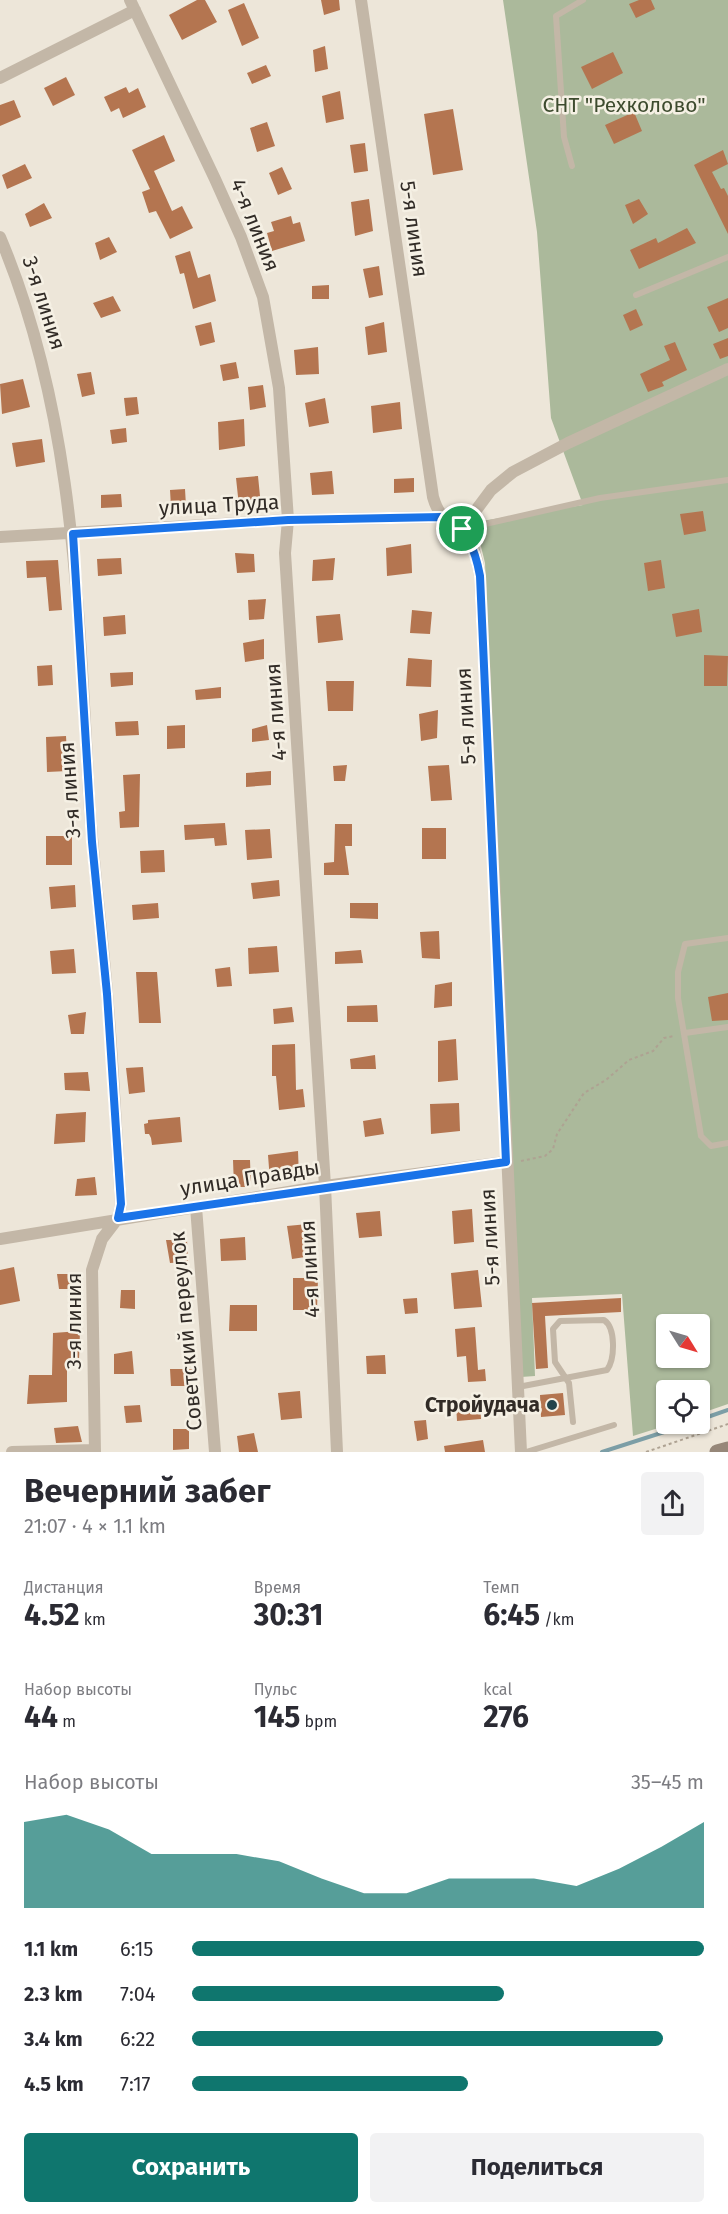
<!DOCTYPE html>
<html lang="ru">
<head>
<meta charset="utf-8">
<style>
  body { margin:0; font-family:"Fira Sans",sans-serif; background:#f2f2f3; color:#2b2b33; height:100vh; display:flex; flex-direction:column; font-size:22px; white-space:nowrap }
  * { box-sizing:border-box; margin:0 }
  p { font-size:20px; color:#7c7c81 }
  .icon { flex:none; width:33px; height:33px; fill:none; stroke:currentColor; stroke-width:2; stroke-linecap:round; stroke-linejoin:round }
  .map { position:relative; height:1452px; overflow:hidden }
  .details { display:flex; flex-direction:column; background:#fff; flex:1 }
  .details>* { flex:none }
  .needle { width:39px; rotate:127deg }
  .controls { position:absolute; left:656px; top:1314px; display:grid; gap:12px }
  .controls a { display:grid; place-items:center; width:54px; height:54px; border-radius:6px; background:#fff; box-shadow:0 2px 4px #0004; font-size:30px }
  .pin { position:absolute; display:grid; place-items:center; width:51px; height:51px; color:#fff; margin:-26px; border:3px solid #fff; border-radius:50%; box-shadow:0 2px 6px #0007 }
  .round { display:grid; place-items:center; flex:none; width:63px; height:63px; border-radius:6px; background:#f2f2f3 }
  .summary { display:flex; align-items:center; justify-content:space-between; height:102px; padding:0 24px }
  h1 { font-size:33px; font-weight:700; line-height:45px }
  .figures { display:grid; grid-template-columns:repeat(3,1fr); gap:9px; height:102px; padding:6px 24px }
  .figures div { display:grid; align-content:center }
  .figures b { font-size:30px; font-weight:700 }
  .figures small { font-size:16px; font-weight:400 }
  .figures p { font-size:16px }
  .chart { height:168px; padding:12px 24px }
  .chart p { display:flex; justify-content:space-between }
  .chart svg { width:100%; height:108px; margin-top:6px; fill:#0f766e; opacity:.7 }
  .cta { display:flex; gap:12px; margin-top:auto; padding:12px 24px }
  .cta a { flex:1; height:69px; border-radius:6px; background:#0f766e; color:#fff; font-size:24px; font-weight:700; line-height:69px; text-align:center }
  .cta a+a { background:#f2f2f3; color:#2b2b33 }
  ul { padding:0 24px; list-style:none; font-size:20px }
  li { display:grid; grid-template-columns:96px 72px 1fr; align-items:center; height:45px }
  li i { height:15px; border-radius:8px; background:#0f766e }
  .map>svg:first-child { display:block }
  .green { fill:#abb99b; fill-rule:evenodd }
  .lines { fill:none; stroke-linecap:round; stroke-linejoin:round }
  .stream { stroke:#7c9ea6; stroke-width:4 }
  .building { fill:#b47550 }
  .path { stroke:#aea292; stroke-width:2; stroke-dasharray:3 3; stroke-linecap:butt }
  .lane { stroke:#c3b7a7; stroke-width:6 }
  .street { stroke:#c3b7a7; stroke-width:12 }
  .secondary { stroke:#968779; stroke-width:15 }
  .route-casing { stroke:#fff; stroke-width:12 }
  .route { stroke:#1a73e8; stroke-width:8 }
  .poi-dot { fill:#22444c; stroke:#f5f0e4; stroke-width:2 }
  .labels { text-anchor:middle; stroke-width:5; stroke-linejoin:round; paint-order:stroke }
  .park-label { font-size:21px; fill:#3d4b2e; stroke:#f5f0e4 }
  .street-label { font-size:21px; fill:#312b26; stroke:#f5f0e4 }
  .poi-label { font-size:21px; font-weight:bold; fill:#312b26; stroke:#f5f0e4; text-anchor:end }
</style>
</head>
<body>
<div class="map">
<svg width="728" height="1452" viewBox="0 0 728 1452">
  <rect width="100%" height="100%" fill="#ede6d9"/>
  <!-- green -->
  <path class="green" d="M503,0H728V1404L699,1414V1390H666V1424H671L633,1436L622,1294L532,1298L535,1376L521,1377L485,563L475,522L583,505L551,418L537,232ZM666,1324H699V1358H666Z"/>
  <g class="lines">
    <!-- stream -->
    <path class="stream" d="M699,1420L728,1410
      M602,1452L689,1424"/>
  </g>
  <!-- building -->
  <path class="building" d="M197,0H205L217,22L182,40L169,15Z
    M321,0H339L340,10L324,15Z
    M639,0H651L655,9L636,18L629,4Z
    M244,3L259,38L242,46L228,10Z
    M325,46L328,69L315,72L313,50Z
    M613,52L623,73L592,89L581,67Z
    M266,65L271,76L252,84L247,73Z
    M66,77L75,95L53,106L44,88Z
    M126,87L129,93L138,88L146,107L123,118L119,108L111,112L104,97Z
    M340,91L344,119L326,123L322,96Z
    M14,100L21,117L0,126V105Z
    M453,109L463,170L433,175L424,114Z
    M634,112L642,131L614,144L605,125Z
    M267,122L275,146L257,152L250,128Z
    M164,135L175,161L154,171L172,211L182,206L193,228L170,239L156,211L149,213L142,192L150,189L132,150Z
    M365,143L368,171L354,173L350,145Z
    M723,150L728,164L712,172L721,189L724,188L728,196V234L694,165Z
    M25,164L32,178L7,189L2,175Z
    M282,167L292,189L278,195L269,173Z
    M369,199L373,231L355,236L351,202Z
    M639,199L648,214L633,224L625,205Z
    M44,203L52,218L30,227L25,214Z
    M291,216L293,224L300,222L305,241L272,251L267,233L274,231L271,222Z
    M687,228L696,243L639,269L630,250L656,238L658,243Z
    M109,237L117,252L100,260L95,243Z
    M190,251L198,278L210,274L216,301L193,309L184,273L180,274L175,256Z
    M379,266L383,295L369,298L363,269Z
    M329,285V299H312V286Z
    M113,296L121,311L101,318L93,303Z
    M728,298V328L719,332L707,307Z
    M636,309L643,325L630,331L623,315Z
    M211,322L215,342L200,346L195,326Z
    M384,322L387,352L368,355L365,327Z
    M728,338V356L720,359L713,344Z
    M675,342L687,370L662,382L664,386L648,392L640,374L670,360L664,346Z
    M318,347L319,374L296,375L294,350Z
    M236,362L239,378L223,381L220,365Z
    M91,372L95,394L82,397L77,374Z
    M23,379L30,407L2,414L0,384Z
    M263,385L266,407L250,410L248,387Z
    M137,397L139,414L126,416L124,398Z
    M325,398L329,423L309,427L305,403Z
    M400,402L402,429L373,433L371,406Z
    M244,419L245,446L219,450L218,422Z
    M126,428L127,442L112,444L110,430Z
    M42,439L45,462L16,467L12,443Z
    M332,471L334,494L312,495L310,473Z
    M258,476L261,506H239L236,478Z
    M414,478V492L394,493V479Z
    M185,489L186,506L171,507L170,490Z
    M121,494L122,507L101,508V495Z
    M703,511L706,531L684,535L680,514Z
    M411,544L412,573L387,576L386,548Z
    M235,553L254,554L255,572L237,573Z
    M121,558L122,574L98,576L97,559Z
    M335,558L333,580L312,581L313,560Z
    M58,560L62,610L49,611L46,577L27,578L26,561Z
    M661,560L665,588L648,591L644,563Z
    M266,599L264,619L249,620L248,600Z
    M699,609L702,632L676,637L672,614Z
    M412,610L432,612L430,634L410,633Z
    M340,614L343,640L318,643L316,616Z
    M125,615L126,634L104,636L103,617Z
    M264,639V659L245,662L243,643Z
    M704,655L728,656L727,686H704Z
    M408,658L432,660L431,687L406,686Z
    M52,665L53,685L38,686L37,666Z
    M133,672V685L111,687L110,673Z
    M326,681H354L353,711H328Z
    M221,687V698L196,700L195,690Z
    M438,710L437,738L421,741L419,714Z
    M138,721L139,735L116,736L115,722Z
    M185,725V748L167,749V726Z
    M267,725L269,740L252,742V729Z
    M66,736L68,771L47,772L46,737Z
    M347,765L345,781H334L333,766Z
    M449,765L452,800L431,801L428,766Z
    M271,771V785L246,787V773Z
    M140,774L139,827L120,828L119,812L125,811L123,775Z
    M225,823L227,845L215,846L214,838L185,840L184,825Z
    M335,824H352V846H345L349,875H324V863L334,862Z
    M422,828H446V859H422Z
    M270,829L272,858L247,860L245,830Z
    M46,836H72V865H46Z
    M164,850L165,872L141,873L140,851Z
    M279,880L280,896L253,899L251,883Z
    M75,885L76,907L51,909L49,887Z
    M158,903L159,918L133,920L132,905Z
    M350,903H378V919L350,918Z
    M439,931L440,959L422,958L420,932Z
    M277,946L279,972L249,974L248,948Z
    M74,949L76,973L52,974L50,951Z
    M361,950L363,963L335,964V952Z
    M230,967L232,986L217,987L215,969Z
    M136,972H157L161,1023H139Z
    M452,982V1006L434,1008L435,985Z
    M728,993V1020L712,1021L708,997Z
    M377,1005L378,1022H347V1006Z
    M292,1007L294,1022L274,1024L273,1009Z
    M86,1012L84,1034H71L68,1015Z
    M456,1039L458,1080L438,1082V1041Z
    M295,1044L296,1090L303,1089L305,1107L279,1110L276,1076H272V1045Z
    M375,1055L376,1069H351L350,1059Z
    M143,1067L145,1092L129,1094L126,1068Z
    M88,1072L90,1091L65,1090L64,1073Z
    M459,1103L460,1131L431,1134L430,1104Z
    M86,1112L85,1142L54,1144L56,1114Z
    M180,1117L182,1142L152,1145L151,1138L149,1134H145L144,1124L148,1123V1120Z
    M381,1118L384,1134L365,1137L363,1121Z
    M298,1151L299,1177L270,1181L268,1155Z
    M233,1160H250L251,1187H234Z
    M95,1177L97,1195L75,1196L77,1179Z
    M472,1209L474,1242L454,1244L452,1211Z
    M380,1211L382,1236L359,1238L356,1213Z
    M308,1224L312,1256L292,1259L287,1226Z
    M245,1237L246,1260L221,1261L220,1239Z
    M166,1240H187L188,1262L170,1263Z
    M14,1267L20,1301L0,1305V1270Z
    M478,1270L482,1307L454,1309L451,1273Z
    M57,1274H77V1289H59Z
    M293,1278H318L317,1310H293Z
    M121,1290H135V1309L120,1308Z
    M417,1298L418,1313L405,1314L403,1299Z
    M621,1298V1312L545,1316L548,1368L536,1369L532,1303Z
    M230,1305H257V1331H229Z
    M475,1327L478,1370L485,1369L486,1381L468,1382L466,1356L457,1357L455,1329Z
    M80,1331L79,1360H67V1402L27,1404L29,1375H52L53,1333Z
    M132,1351L134,1374H114V1354Z
    M385,1355L386,1374H367L366,1356Z
    M170,1369H193V1386H171Z
    M300,1391L302,1418L281,1420L278,1393Z
    M563,1393L565,1415L541,1417L540,1395Z
    M480,1402L481,1419L457,1421L456,1404Z
    M140,1405L142,1422L126,1423L124,1406Z
    M426,1420L428,1439L417,1441L414,1421Z
    M78,1426L82,1442L56,1443L54,1428Z
    M173,1429H189V1449L173,1450Z
    M254,1433L258,1452H239L237,1436Z
    M483,1440L485,1452H445L444,1446Z"/>
  <g class="lines">
    <!-- path -->
    <path class="path" d="M521,1161L545,1156L553,1149L557,1134L584,1093L606,1080L629,1060L653,1051L664,1038L674,1036
      M646,1452L728,1424"/>
    <!-- lane -->
    <path class="lane" d="M572,166L564,137L556,16L583,0
      M636,295L728,257
      M463,529L600,498L728,480
      M728,938L685,944L678,972V998L701,1136L711,1146L728,1143
      M685,1033L728,1027
      M518,1387L607,1370C615,1359 616,1328 604,1320L560,1321L553,1329L555,1362L569,1383L573,1422
      M526,1452L614,1425"/>
    <!-- street -->
    <path class="street" d="M130,0L215,179L241,237L263,297L279,388L288,520L285,553L325,1186L337,1452
      M361,0L433,497C441,524 449,514 463,531C474,544 477,560 480,576L521,1452
      M0,78L135,10
      M0,237C77,419 78,617 90,811C94,872 102,932 107,993C113,1063 116,1134 121,1204L118,1218L102,1239L92,1270L95,1452
      M462,529L491,490L513,472L568,443L728,369
      M0,537L288,520L441,517
      M196,1207L215,1452
      M0,1239L325,1186L506,1162
      M12,1452L95,1450"/>
    <!-- secondary -->
    <path class="secondary" d="M717,1452L728,1449"/>
  </g>
  <g class="lines">
    <!-- route casing -->
    <g class="route-casing">
      <path id="route" d="M441,517C467,529 475,548 480,576L506,1162L118,1218L121,1204L107,994L92,842L73,534L288,520Z"/>
    </g>
    <!-- route -->
    <use href="#route" class="route"/>
  </g>
  <!-- markers -->
  <circle class="poi-dot" cx="552" cy="1405" r="6"/>
  <g class="labels">
    <!-- park labels -->
    <g class="park-label">
      <text x="624" y="112">СНТ "Рехколово"</text>
    </g>
    <!-- street labels -->
    <g class="street-label">
      <text transform="translate(255 225) rotate(68)" y="7">4-я линия</text>
      <text transform="translate(414 229) rotate(82)" y="7">5-я линия</text>
      <text transform="translate(44 303) rotate(72)" y="7">3-я линия</text>
      <text transform="translate(219 505) rotate(-3)" y="7">улица Труда</text>
      <text transform="translate(276 712) rotate(-94)" y="7">4-я линия</text>
      <text transform="translate(466 716) rotate(-93)" y="7">5-я линия</text>
      <text transform="translate(70 790) rotate(-94)" y="7">3-я линия</text>
      <text transform="translate(250 1178) rotate(-9)" y="7">улица Правды</text>
      <text transform="translate(490 1237) rotate(-93)" y="7">5-я линия</text>
      <text transform="translate(310 1269) rotate(-93)" y="7">4-я линия</text>
      <text transform="translate(74 1321) rotate(-90)" y="7">3-я линия</text>
      <text transform="translate(186 1331) rotate(-95)" y="7">Советский переулок</text>
    </g>
    <!-- poi labels -->
    <g class="poi-label">
      <text x="540" y="1412">Стройудача</text>
    </g>
  </g>
</svg>
<div class="controls">
<a><svg class="needle" viewBox="-14 -14 28 28"><path d="M0-13l5 13h-10z" fill="#e53935"/><path d="M0 13l5-13h-10z" fill="#7c7c81"/></svg></a>
<a><svg class="icon" aria-label="locate" viewBox="0 0 24 24"><circle cx="12" cy="12" r="6"/><path d="M12 2v4M12 18v4M2 12h4M18 12h4"/></svg></a>
</div>
<div class="pin" style="left:462px;top:529px;background:#1e9e55"><svg class="icon" aria-label="arrive" viewBox="0 0 24 24"><path d="M6 21V4h12l-3 4 3 4H6"/></svg></div>
</div>
<section class="details">
<div class="summary"><div><h1>Вечерний забег</h1><p>21:07 · 4 × 1.1 km</p></div><a class="round"><svg class="icon" aria-label="share" viewBox="0 0 24 24"><path d="M12 15V3M7 8l5-5 5 5M5 13v7h14v-7"/></svg></a></div>
<div class="figures">
<div><p>Дистанция</p><b>4.52<small> km</small></b></div>
<div><p>Время</p><b>30:31</b></div>
<div><p>Темп</p><b>6:45<small> /km</small></b></div>
</div>
<div class="figures">
<div><p>Набор высоты</p><b>44<small> m</small></b></div>
<div><p>Пульс</p><b>145<small> bpm</small></b></div>
<div><p>kcal</p><b>276</b></div>
</div>
<div class="chart"><p><span>Набор высоты</span>35–45 m</p>
<svg viewBox="0 0 160 44" preserveAspectRatio="none"><path d="M0 44V9L10 6L20 12L30 22L40 22L50 22L60 25L70 32L80 38L90 38L100 32L110 32L120 32L130 35L140 28L150 19L160 9V44z"/></svg>
</div>
<ul>
<li><b>1.1 km</b>6:15<i style="width:100%"></i></li>
<li><b>2.3 km</b>7:04<i style="width:61%"></i></li>
<li><b>3.4 km</b>6:22<i style="width:92%"></i></li>
<li><b>4.5 km</b>7:17<i style="width:54%"></i></li>
</ul>
<div class="cta"><a>Сохранить</a><a>Поделиться</a></div>
</section>
</body>
</html>
